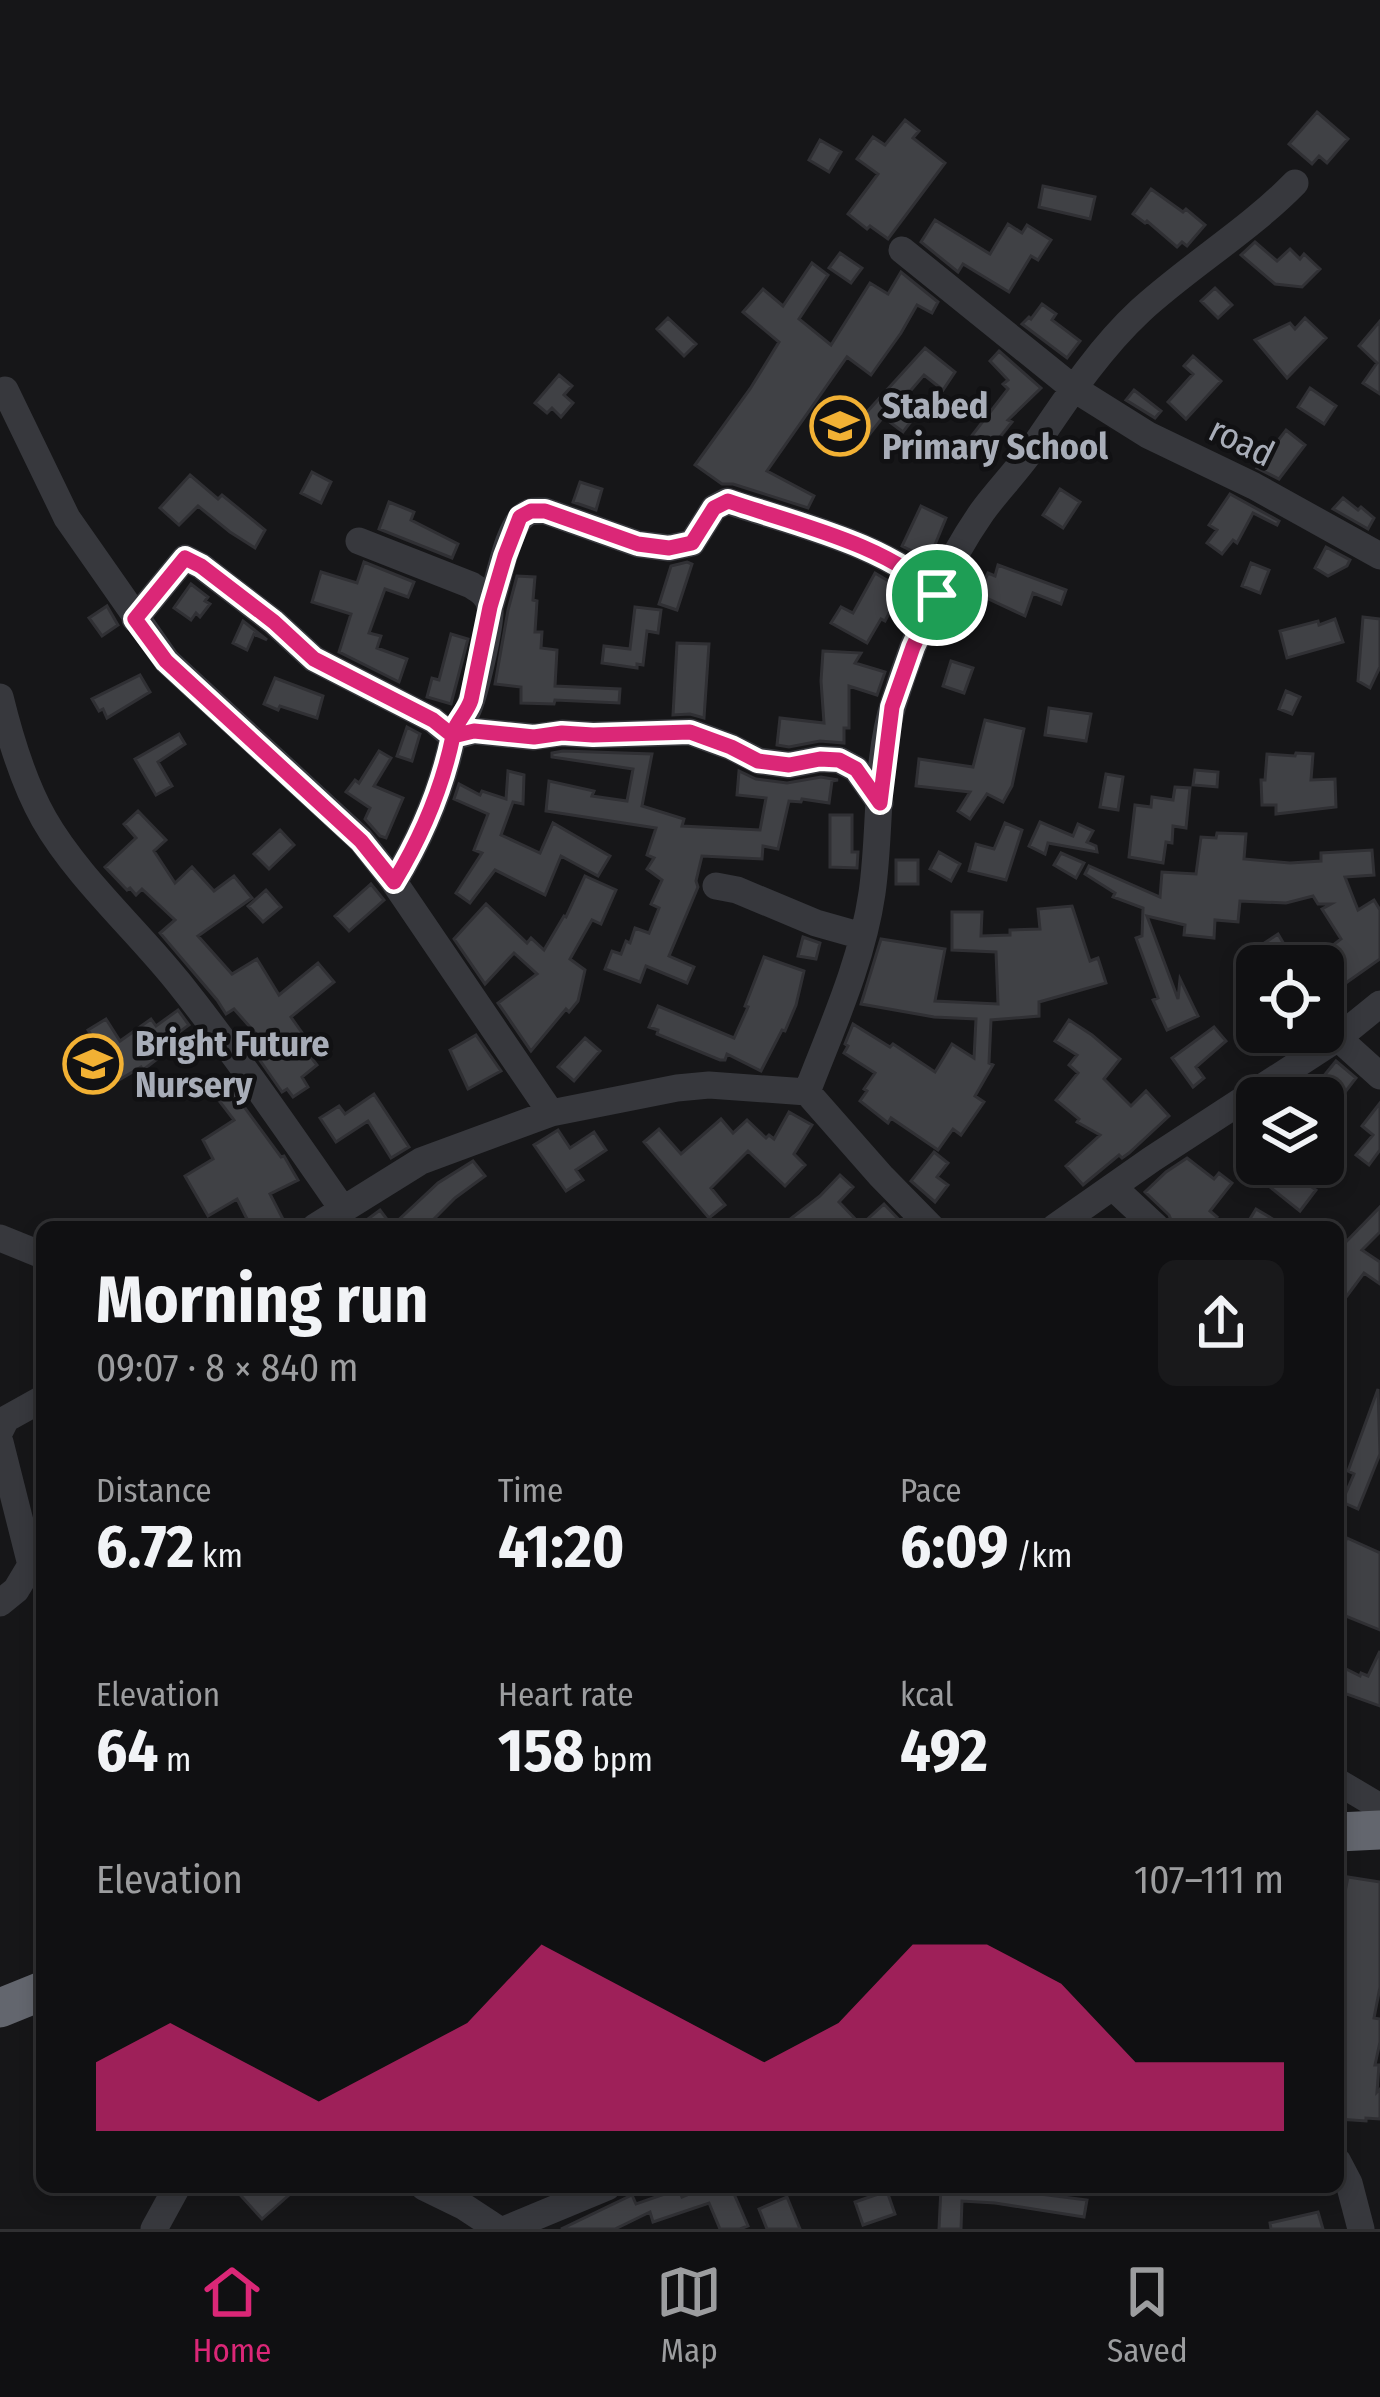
<!DOCTYPE html>
<html lang="en">
<head>
<meta charset="utf-8">
<style>
  body { margin:0; font-family:"Fira Sans Condensed",sans-serif; background:#19191b; color:#f1f3f6; height:100vh; display:flex; flex-direction:column; font-size:45px; white-space:nowrap }
  * { box-sizing:border-box; margin:0 }
  p { font-size:39px; color:#9c9d9f }
  .icon { flex:none; width:66px; height:66px; fill:none; stroke:currentColor; stroke-width:2; stroke-linecap:round; stroke-linejoin:round }
  .map { position:relative; flex:1; overflow:hidden }
  .drawer { position:absolute; left:36px; top:1221px; width:1308px; height:972px; display:flex; flex-direction:column; background:#101012; border-radius:18px; box-shadow:0 6px 18px #0003,0 0 0 3px #303032 }
  .drawer>* { flex:none }
  .buttons { position:absolute; left:1236px; top:945px; display:grid; gap:24px }
  .buttons a { display:grid; place-items:center; width:108px; height:108px; border-radius:18px; background:#101012; box-shadow:0 6px 18px #0003,0 0 0 3px #303032; font-size:60px }
  .pin { position:absolute; display:grid; place-items:center; width:102px; height:102px; color:#fff; margin:-51px; border:6px solid #fff; border-radius:50%; box-shadow:0 3px 12px #0007 }
  .round { display:grid; place-items:center; flex:none; width:126px; height:126px; border-radius:18px; background:#19191b }
  .head { display:flex; align-items:center; justify-content:space-between; height:204px; padding:0 60px }
  h1 { font-size:66px; font-weight:700; line-height:90px }
  .figures { display:grid; grid-template-columns:repeat(3,1fr); gap:18px; height:204px; padding:12px 60px }
  .figures div { display:grid; align-content:center }
  .figures b { font-size:60px; font-weight:700 }
  .figures small { font-size:33px; font-weight:400 }
  .figures p { font-size:33px }
  .chart { height:336px; padding:24px 60px }
  .chart p { display:flex; justify-content:space-between }
  .chart svg { width:100%; height:216px; margin-top:12px; fill:#db2777; opacity:.7 }
  .tabs { display:flex; justify-content:space-around; align-items:center; height:168px; border-top:3px solid #303032; background:#101012; font-size:33px; color:#9c9d9f }
  .tabs a { display:grid; justify-items:center; gap:6px }
  .tabs .current { color:#db2777 }
  .map>svg:first-child { display:block }
  .building { fill:#404145; stroke:#303034; stroke-width:3 }
  .lines { fill:none; stroke-linecap:round; stroke-linejoin:round }
  .minor { stroke:#37383d; stroke-width:27 }
  .highway { stroke:#63666e; stroke-width:39 }
  .route-casing { stroke:#fff; stroke-width:24 }
  .route { stroke:#db2777; stroke-width:15 }
  .labels { text-anchor:middle; stroke-width:9; stroke-linejoin:round; paint-order:stroke }
  .poi-label { font-size:36px; font-weight:bold; fill:#a8adb8; stroke:#111113; text-anchor:start }
  .street-label { font-size:36px; fill:#a8adb8; stroke:#111113 }
</style>
</head>
<body>
<div class="map">
<svg width="1380" height="2229" viewBox="0 0 1380 2229">
  <rect width="100%" height="100%" fill="#161618"/>
  <!-- building -->
  <path class="building" d="M1317,112L1348,139L1327,163L1319,156L1312,164L1289,144Z
    M905,120L919,131L913,138L945,163L888,239L870,226L867,229L848,214L878,174L857,159L873,137L885,145Z
    M820,140L841,152L829,172L809,160Z
    M1043,186L1095,197L1090,219L1039,207Z
    M1151,189L1183,212L1186,209L1205,225L1187,246L1182,242L1177,247L1147,221L1145,223L1133,214Z
    M935,220L990,254L1008,224L1022,233L1027,225L1051,240L1038,260L1031,256L1009,292L963,264L958,272L921,242Z
    M1255,242L1277,261L1290,249L1300,259L1304,254L1320,269L1302,287L1275,284L1241,255Z
    M840,253L862,268L851,283L829,268Z
    M812,263L828,275L799,319L831,345L870,283L888,294L901,272L938,302L932,313L917,305L901,333L871,375L847,357L767,471L814,496L808,508L733,484H722L695,465L750,389L779,342L743,312L763,289L783,306Z
    M1215,288L1232,305L1218,318L1201,301Z
    M1042,304L1056,314L1052,320L1080,341L1067,358L1022,324L1029,317L1031,319Z
    M668,318L696,344L684,356L657,329Z
    M1305,318L1326,338L1287,378L1255,340L1290,323L1295,329Z
    M1380,321V394L1363,383L1377,363L1359,346Z
    M925,348L955,372L943,390L924,375L900,403L916,415L903,432L883,417L869,435L855,425Z
    M999,351L1041,388L1008,420L1012,422L988,452L970,438L1008,389L1003,384L1008,380L990,361Z
    M1193,356L1221,381L1186,419L1168,402L1193,374L1184,366Z
    M559,375L572,386L564,395L573,403L561,417L552,408L547,413L535,403Z
    M1310,388L1336,406L1324,424L1298,407Z
    M1134,390L1161,411L1155,418L1126,400Z
    M1286,430L1305,445L1279,479L1257,468Z
    M312,472L331,482L321,503L301,493Z
    M190,475L218,499L222,495L265,530L255,548L230,532L198,506L179,525L160,508Z
    M580,482L602,489L596,510L573,502Z
    M1060,489L1080,502L1063,528L1043,515Z
    M1230,494L1279,521L1277,525L1253,513L1237,543L1233,540L1222,554L1207,543L1217,530L1209,525Z
    M1343,498L1358,510L1361,507L1374,518L1368,529L1333,509Z
    M389,502L414,512L411,520L458,544L452,558L379,529Z
    M921,506L946,518L932,552L923,548L920,555L902,546Z
    M1326,547L1350,560L1347,566L1328,576L1315,568Z
    M364,562L414,582L408,597L385,589L369,633L381,636L377,648L407,659L399,682L339,652L351,614L312,602L321,572L357,583Z
    M687,562L692,564L677,610L659,604L671,566Z
    M1251,563L1269,570L1260,593L1242,586Z
    M998,565L1066,590L1061,604L1033,593L1025,616L978,594L988,573L995,576Z
    M875,573L902,589L885,621L881,619L867,643L831,623L841,607L853,613Z
    M517,576L535,577L533,600L537,601L535,632H542L541,648L557,650L555,686L620,689L619,703L555,700L554,704L521,703V687L495,684L508,610Z
    M191,584L208,597L205,601L210,604L200,617L196,613L191,620L174,608Z
    M107,606L118,625L102,636L89,618Z
    M635,607L661,610L658,633L647,631L643,665L637,664V668L602,663L604,646L630,649Z
    M1363,617L1380,619V667L1370,688L1358,681Z
    M1335,619L1343,642L1287,658L1280,631L1318,621L1319,625Z
    M243,621L262,636L267,640L254,634L247,650L233,643Z
    M451,634L468,639L451,704L427,697L432,678L439,680Z
    M677,643L709,644L704,718L690,714L673,715Z
    M823,651L861,653L855,663L885,672L877,695L849,686V728H844V743L820,741L789,747L777,745L780,718L824,723L821,681Z
    M951,661L973,668L964,693L943,686Z
    M140,675L150,692L107,718L103,709L99,711L92,699Z
    M275,678L323,696L317,718L280,706L278,710L264,704Z
    M1286,691L1300,697L1292,714L1279,709Z
    M1049,708L1091,714L1086,741L1045,735Z
    M985,720L1024,729L1012,786L1003,802L987,794L970,819L958,811L970,792L916,786L919,759L973,767Z
    M407,727L420,734L412,761L397,756Z
    M179,734L185,744L158,762L172,786L156,795L135,759Z
    M379,751L391,758L374,786L403,798L386,838L380,836L365,819L370,808L346,792L355,780L359,783Z
    M563,751L652,754L642,806L684,819L682,826L760,830L766,798L737,795L739,771L756,779L787,783L821,777L838,780L832,781L829,803L802,799L801,802L789,801L778,849L763,846L762,859L702,856L696,881L698,887L669,956L694,967L687,983L646,966L640,982L605,969L612,951L621,954L626,941L630,943L635,928L649,933L659,908L651,904L662,880L647,869L654,858L647,855L656,828L546,811L549,781L594,791L592,796L627,801L633,769L552,757V753Z
    M1296,753L1313,754L1311,780L1335,779L1336,807L1276,814V805H1262L1261,780H1265L1267,754L1295,756Z
    M1195,770L1218,772L1217,787L1193,785Z
    M508,771L524,775L523,804L513,802L501,835L540,853L553,823L610,856L598,876L561,856L545,895L495,870L470,903L456,893L482,853L474,850L488,814L454,799L459,784L480,795L482,791L506,799Z
    M1106,774L1123,777L1118,810L1100,807Z
    M1175,787L1190,788L1186,828L1173,826L1172,843L1166,842L1163,863L1129,857L1135,805L1151,807L1152,797L1173,800Z
    M138,811L166,840L154,851L175,883L192,867L214,891L234,876L252,898L198,936L232,974L257,959L279,995L318,963L334,982L291,1017L310,1044L304,1048L317,1065L302,1077L308,1087L293,1097L287,1089L282,1092L259,1059L264,1052L254,1040L258,1036L234,1009L226,1014L217,1000L160,933L175,920L142,889L136,895L130,888L127,890L105,867L136,838L124,824Z
    M830,815H852V852H858L857,868L830,867Z
    M1040,822L1073,836L1078,824L1093,831L1087,842L1096,846L1097,852L1048,843L1045,854L1029,846Z
    M1005,823L1022,830L1006,880L969,871L976,844L994,849Z
    M280,830L294,845L269,869L254,854Z
    M1217,833L1246,834L1244,859L1290,863L1321,861V853L1372,850L1374,875L1345,877L1358,910L1374,900L1380,910V959L1323,999V966L1334,958L1328,949L1341,939L1322,909L1331,904H1318L1313,896L1286,903L1240,901L1238,922L1215,920L1214,938L1184,935L1185,925L1147,916L1178,999L1180,979L1198,1016L1167,1030L1153,1000L1158,998L1136,938L1142,936L1143,908L1113,897L1115,893L1085,874L1089,866L1160,897L1162,872L1196,874L1201,837L1216,838Z
    M939,852L960,864L951,881L930,869Z
    M1061,853L1084,863L1076,878L1054,865Z
    M896,860H918V884H896Z
    M585,876L616,890L601,924L592,920L570,959L585,970L578,1001L569,1012L566,1009L531,1051L498,1003L537,974L514,953L485,984L454,939L486,904L527,943L531,938L544,950L564,916L566,917Z
    M371,884L384,900L349,931L335,916Z
    M266,890L281,907L263,922L248,906Z
    M1072,906L1090,961L1098,958L1106,983L1039,1002V1016L991,1020L989,1063L993,1065L975,1096L984,1102L961,1135L953,1129L938,1150L891,1118L888,1123L860,1101L867,1091L864,1089L875,1073L844,1053L848,1046L845,1044L853,1024L890,1047L893,1044L935,1072L952,1044L974,1058L976,1019L934,1017L861,1004L881,939L945,949L935,1001L998,1004L996,952L952,950V912H982L981,936L1010,935V930L1040,929L1038,909Z
    M1278,934L1297,966H1252L1246,955Z
    M803,937L820,943L816,959L798,956Z
    M764,957L804,971L796,1005L785,1031L782,1030L761,1071L727,1054L725,1060H720L657,1034L658,1030L649,1027L658,1006L734,1038L748,1007L745,1006Z
    M178,1010L189,1025L160,1046L165,1053L143,1070L141,1067L119,1080L88,1030L106,1019L120,1041L151,1019L156,1026Z
    M1069,1020L1092,1035L1120,1059L1104,1079L1131,1106L1146,1091L1169,1116L1129,1153L1122,1158L1119,1155L1083,1185L1066,1166L1100,1135L1077,1122L1079,1119L1056,1100L1078,1073L1069,1065L1077,1055L1055,1041Z
    M1214,1027L1226,1041L1196,1067L1204,1078L1193,1087L1172,1058Z
    M476,1035L501,1071L468,1089L450,1050Z
    M585,1038L600,1051L574,1081L558,1067Z
    M1336,1061L1356,1078L1332,1109L1323,1103V1098H1317L1310,1093Z
    M233,1086L245,1101L242,1104L281,1157L284,1156L298,1180L270,1194L287,1227H251L237,1199L208,1216L185,1176L213,1159L203,1140L234,1120L217,1098Z
    M374,1094L409,1147L391,1158L368,1121L336,1142L320,1118L339,1106L345,1114Z
    M1380,1103V1150L1369,1165L1356,1155L1373,1135L1362,1126Z
    M789,1112L812,1125L794,1154L805,1165L785,1186L748,1151L711,1188L725,1205L709,1218L644,1142L659,1129L681,1154L721,1119L733,1133L747,1120L766,1138L769,1135L774,1139Z
    M558,1130L570,1148L594,1132L606,1150L576,1170L583,1180L566,1191L534,1145Z
    M934,1152L948,1163L937,1177L948,1185L935,1202L911,1181Z
    M1187,1158L1214,1179L1219,1173L1232,1183L1210,1211L1217,1217L1209,1227H1174L1169,1215L1145,1192L1166,1172Z
    M473,1161L485,1176L455,1198L426,1227H357L380,1210L392,1226L438,1183Z
    M1241,1164H1280L1316,1190L1300,1211Z
    M840,1175L853,1187L839,1202L861,1225L884,1204L906,1227H780L820,1196Z
    M1380,1207V1232L1362,1250L1380,1262V1284L1364,1273L1338,1308V1250Z
    M1256,1209L1286,1227H1245Z
    M1378,1389L1380,1454L1358,1509L1342,1502L1354,1474L1348,1471Z
    M1347,1538L1380,1553V1630L1338,1613V1556Z
    M1380,1651V1706L1338,1691V1665L1360,1676L1361,1673L1368,1676Z
    M1348,1877L1380,1882V1987L1374,2018L1380,2019V2042L1375,2065H1379L1377,2092L1380,2089V2119L1366,2118V2121L1338,2119V1918H1340Z
    M233,2187H298L262,2219Z
    M706,2187H731L748,2226L740,2229H720L709,2203L653,2222L650,2212L615,2229H561L632,2195L636,2204L679,2189L682,2197Z
    M941,2187H1016V2191L1087,2200L1084,2217L995,2203L962,2201L961,2229H939Z
    M887,2191L895,2214L863,2225L855,2202Z
    M787,2197L800,2229H767L759,2209Z
    M1318,2212L1323,2229H1271L1270,2223Z"/>
  <g class="lines">
    <!-- minor -->
    <path class="minor" d="M902,250L1073,388L1148,435L1254,486L1380,556
      M5,390L67,518L167,661L361,840L394,882L551,1113
      M359,541L471,585C479,590 488,595 490,606C492,622 475,696 467,712C462,722 456,725 453,737L474,731L534,737L562,733L594,735L690,732L731,747L759,761L789,765L820,759L839,760L856,769L880,803
      M490,607C498,585 507,525 526,514C532,510 537,511 545,511L638,544L669,548L692,543L714,508L727,501C791,523 891,545 937,595
      M135,619L185,558L201,566L274,622L314,659L433,720L453,737C442,789 422,836 394,882
      M0,697C10,738 23,782 44,819C77,877 137,930 179,983C237,1056 289,1132 342,1208
      M716,886L737,890L816,923L862,936
      M1338,1038L1380,1076
      M1114,1188L1156,1227
      M315,1227L421,1161L551,1113L677,1088L709,1085L807,1092
      M931,1227L881,1176L807,1092C832,1027 862,962 872,893C881,831 875,762 894,702C914,638 943,568 982,512C998,490 1018,470 1033,448C1065,401 1098,350 1140,311C1189,266 1248,231 1295,183
      M1055,1227L1152,1159L1338,1038L1380,1004
      M0,1238L42,1255
      M0,1431L6,1419L42,1399
      M0,1442L31,1565L16,1590L0,1603
      M1338,1782L1380,1807
      M1338,2162L1349,2183L1361,2229
      M424,2187L463,2206L498,2229
      M154,2229L177,2187
      M506,2229L607,2187"/>
    <!-- highway -->
    <path class="highway" d="M1338,1832L1380,1830
      M0,2008L42,1991"/>
  </g>
  <g class="lines">
    <!-- route casing -->
    <g class="route-casing">
      <path id="route" d="M937,595C891,545 791,523 728,501L714,508L692,543L669,548L638,544L545,511H531L520,517L505,556L490,607L471,700C467,713 454,724 453,736L433,720L314,659L274,622L201,566L185,558L135,619L166,661L361,841L394,882C422,836 442,789 453,736L474,731L534,737L562,733L593,735L690,732L731,747L758,761L789,765L820,759L839,760L856,769L880,803L892,707L913,647L937,595"/>
    </g>
    <!-- route -->
    <use href="#route" class="route"/>
  </g>
  <!-- icons -->
  <defs>
    <g id="school-ring" transform="scale(3)"><circle r="9.5" fill="#111113" stroke="#f2b134" stroke-width="1.5"/><path d="M0-5L7-2L0 1L-7-2ZM-4 1L0 2.5L4 1V4Q0 6-4 4Z" fill="#f2b134"/></g>
  </defs>
  <g fill-rule="evenodd">
    <use href="#school-ring" x="840" y="426"/>
    <use href="#school-ring" x="93" y="1064"/>
  </g>
  <g class="labels">
    <!-- poi labels -->
    <g class="poi-label">
      <text x="882" y="418">Stabed<tspan x="882" dy="41">Primary School</tspan></text>
      <text x="135" y="1056">Bright Future<tspan x="135" dy="41">Nursery</tspan></text>
    </g>
    <!-- street labels -->
    <g class="street-label">
      <text transform="translate(1242 441) rotate(26)" y="13">road</text>
    </g>
  </g>
</svg>
<div class="buttons">
<a><svg class="icon" aria-label="locate" viewBox="0 0 24 24"><circle cx="12" cy="12" r="6"/><path d="M12 2v4M12 18v4M2 12h4M18 12h4"/></svg></a>
<a><svg class="icon" aria-label="layers" viewBox="0 0 24 24"><path d="M12 4l9 5-9 5-9-5zM3 14l9 5 9-5"/></svg></a>
</div>
<div class="pin" style="left:937px;top:595px;background:#1e9e55"><svg class="icon" aria-label="arrive" viewBox="0 0 24 24"><path d="M6 21V4h12l-3 4 3 4H6"/></svg></div>
<section class="drawer">
<div class="head"><div><h1>Morning run</h1><p>09:07 · 8 × 840 m</p></div><a class="round"><svg class="icon" aria-label="share" viewBox="0 0 24 24"><path d="M12 15V3M7 8l5-5 5 5M5 13v7h14v-7"/></svg></a></div>
<div class="figures">
<div><p>Distance</p><b>6.72<small> km</small></b></div>
<div><p>Time</p><b>41:20</b></div>
<div><p>Pace</p><b>6:09<small> /km</small></b></div>
</div>
<div class="figures">
<div><p>Elevation</p><b>64<small> m</small></b></div>
<div><p>Heart rate</p><b>158<small> bpm</small></b></div>
<div><p>kcal</p><b>492</b></div>
</div>
<div class="chart"><p><span>Elevation</span>107–111 m</p>
<svg viewBox="0 0 160 44" preserveAspectRatio="none"><path d="M0 44V30L10 22L20 30L30 38L40 30L50 22L60 6L70 14L80 22L90 30L100 22L110 6L120 6L130 14L140 30L150 30L160 30V44z"/></svg>
</div>
</section>
</div>
<nav class="tabs">
<a class="current"><svg class="icon" aria-label="home" viewBox="0 0 24 24"><path d="M3 11l9-7 9 7M6 9v11h12V9"/></svg>Home</a>
<a><svg class="icon" aria-label="map" viewBox="0 0 24 24"><path d="M3 6l6-2 6 2 6-2v14l-6 2-6-2-6 2zM9 4v14M15 6v14"/></svg>Map</a>
<a><svg class="icon" aria-label="saved" viewBox="0 0 24 24"><path d="M7 4h10v16l-5-4-5 4z"/></svg>Saved</a>
</nav>
</body>
</html>
